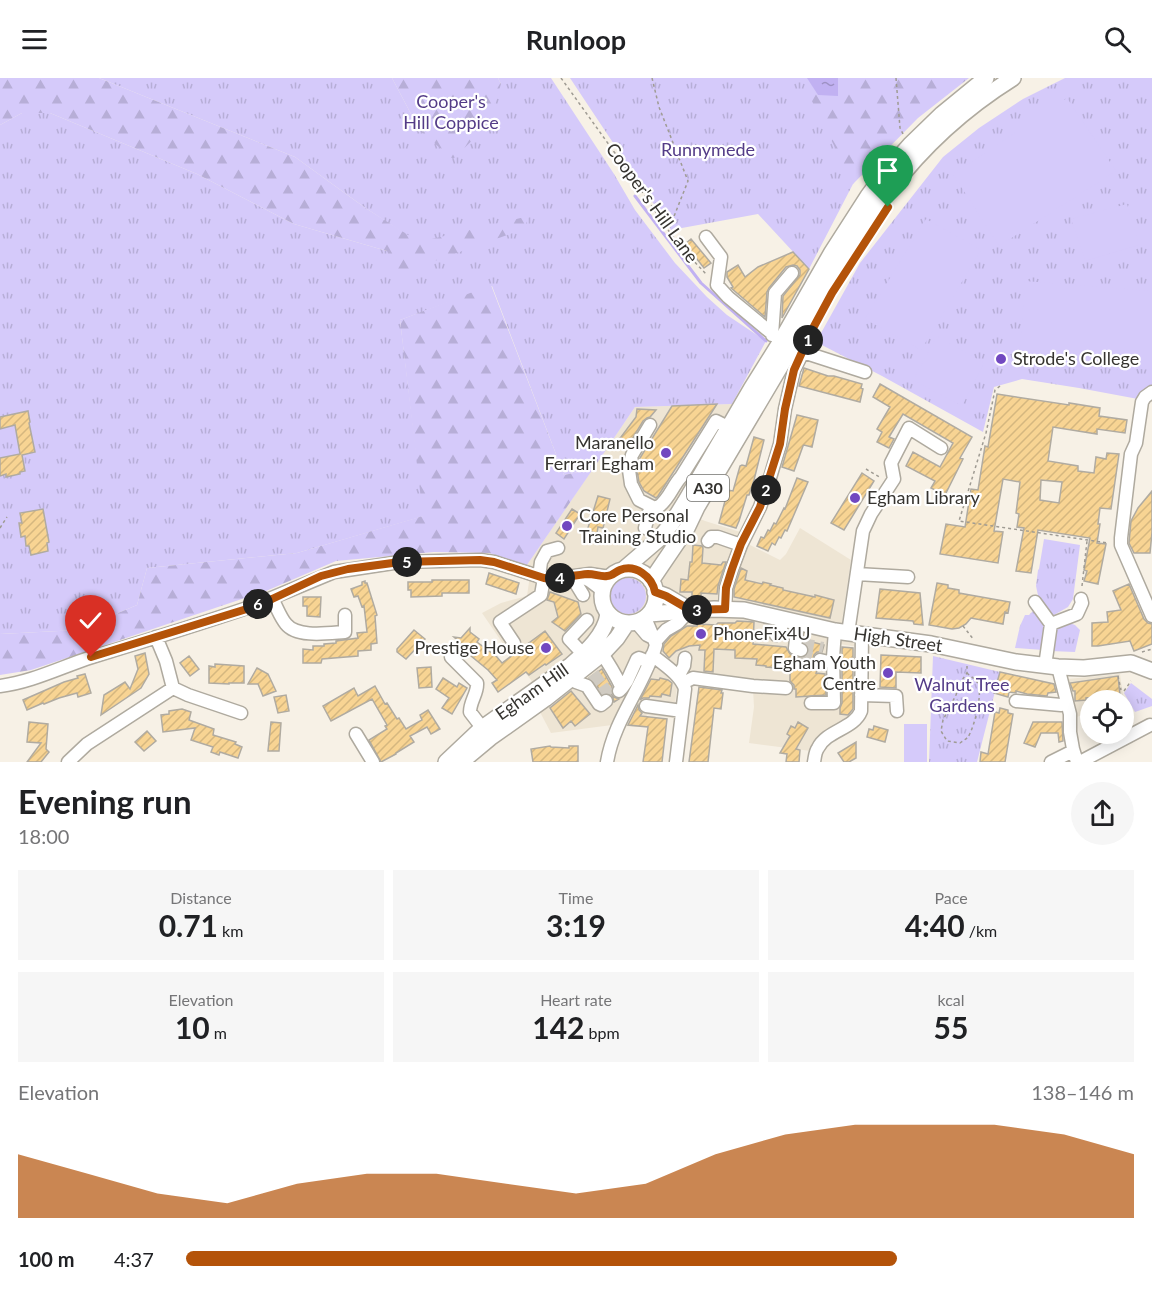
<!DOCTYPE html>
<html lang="en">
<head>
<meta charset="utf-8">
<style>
  body { margin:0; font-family:Lato,sans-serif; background:#f6f6f6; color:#202124; height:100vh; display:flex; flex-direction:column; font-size:22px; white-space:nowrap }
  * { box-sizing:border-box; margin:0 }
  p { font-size:20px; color:#757577 }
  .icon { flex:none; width:33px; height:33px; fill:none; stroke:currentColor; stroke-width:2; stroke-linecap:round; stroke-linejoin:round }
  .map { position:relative; height:684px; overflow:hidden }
  .side { display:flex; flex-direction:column; background:#fff; flex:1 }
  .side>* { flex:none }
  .fabs { position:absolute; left:1080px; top:612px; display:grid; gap:12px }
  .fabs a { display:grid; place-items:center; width:54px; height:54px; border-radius:50%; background:#fff; box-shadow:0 3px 15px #0003; font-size:30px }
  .pin { position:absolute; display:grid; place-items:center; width:51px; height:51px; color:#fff; margin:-62px -26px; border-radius:50% 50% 50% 0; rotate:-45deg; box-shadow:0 0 6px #0007 }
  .pin .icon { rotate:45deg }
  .km { position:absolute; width:30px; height:30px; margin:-15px; border-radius:50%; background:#222; color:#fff; font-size:16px; line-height:30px; text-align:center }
  .round { display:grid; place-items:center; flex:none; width:63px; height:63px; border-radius:32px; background:#f6f6f6 }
  .head { display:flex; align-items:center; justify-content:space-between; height:102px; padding:0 18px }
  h1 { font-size:33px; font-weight:700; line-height:45px }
  .figures { display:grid; grid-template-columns:repeat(3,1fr); gap:9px; height:102px; padding:6px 18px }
  .figures div { display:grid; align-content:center; border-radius:0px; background:#f6f6f6; text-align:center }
  .figures b { font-size:30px; font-weight:700 }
  .figures small { font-size:16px; font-weight:400 }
  .figures p { font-size:16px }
  .chart { height:168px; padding:12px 18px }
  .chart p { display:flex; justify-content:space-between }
  .chart svg { width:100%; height:108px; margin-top:6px; fill:#b45309; opacity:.7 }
  ul { padding:0 18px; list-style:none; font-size:20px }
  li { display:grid; grid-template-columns:96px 72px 1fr; align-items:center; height:45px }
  li i { height:15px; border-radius:8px; background:#b45309 }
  header { display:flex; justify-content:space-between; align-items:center; height:78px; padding:0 18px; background:#fff; font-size:27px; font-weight:700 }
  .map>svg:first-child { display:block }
  .built { fill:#eee5d4 }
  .grass { fill:url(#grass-tufts) }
  .forest { fill:url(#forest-firs) }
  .pitch { fill:#d5cafa }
  .water { fill:url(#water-ripples) }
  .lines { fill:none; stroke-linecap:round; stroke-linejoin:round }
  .stream { stroke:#c1b1f2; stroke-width:3 }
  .building { fill:url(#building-hatch); stroke:#b0aba1; stroke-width:1.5; fill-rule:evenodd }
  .minor-tunnel { stroke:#d0cbc2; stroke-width:12; stroke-dasharray:12 6; stroke-linecap:butt }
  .minor-casing { stroke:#afaa9f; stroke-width:15 }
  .major-casing { stroke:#afaa9f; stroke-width:18 }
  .path { stroke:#9f9b93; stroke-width:1.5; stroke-dasharray:3 3; stroke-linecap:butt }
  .minor { stroke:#fff; stroke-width:12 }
  .major { stroke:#fff; stroke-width:15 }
  .route-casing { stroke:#fff; stroke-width:12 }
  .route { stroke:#b45309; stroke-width:8 }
  .poi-dot { fill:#7148c0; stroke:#fff; stroke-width:2 }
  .labels { text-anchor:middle; stroke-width:4.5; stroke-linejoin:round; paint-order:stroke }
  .shield { fill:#fff; stroke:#72716e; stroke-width:1.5 }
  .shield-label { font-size:16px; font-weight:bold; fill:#363430 }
  .park-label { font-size:18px; fill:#533b87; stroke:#fff }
  .street-label { font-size:18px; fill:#363430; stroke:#fff }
  .poi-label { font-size:18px; fill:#363430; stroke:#fff; text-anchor:start }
</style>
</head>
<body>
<header><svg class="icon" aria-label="menu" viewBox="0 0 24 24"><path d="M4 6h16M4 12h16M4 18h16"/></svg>Runloop<svg class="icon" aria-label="search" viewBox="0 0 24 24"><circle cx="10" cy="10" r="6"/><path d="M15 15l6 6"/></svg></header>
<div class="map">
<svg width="1152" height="684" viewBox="0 0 1152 684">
  <defs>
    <pattern id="grass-tufts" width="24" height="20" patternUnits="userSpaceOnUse" patternTransform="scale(1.5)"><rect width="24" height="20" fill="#d5cafa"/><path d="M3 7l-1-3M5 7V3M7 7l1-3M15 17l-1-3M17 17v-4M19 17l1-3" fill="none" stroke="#b7aed7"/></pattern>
    <pattern id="forest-firs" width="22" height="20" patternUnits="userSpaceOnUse" patternTransform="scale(1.5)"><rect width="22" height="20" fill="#d5cafa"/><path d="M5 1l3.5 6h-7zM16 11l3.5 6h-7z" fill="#b7aed7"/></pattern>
    <pattern id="water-ripples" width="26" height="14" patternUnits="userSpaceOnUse" patternTransform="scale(1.5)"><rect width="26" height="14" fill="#c1b1f2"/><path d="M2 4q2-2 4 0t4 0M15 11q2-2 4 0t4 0" fill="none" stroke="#9e91c4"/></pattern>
    <pattern id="building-hatch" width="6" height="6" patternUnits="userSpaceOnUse" patternTransform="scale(1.5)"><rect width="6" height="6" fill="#f8d493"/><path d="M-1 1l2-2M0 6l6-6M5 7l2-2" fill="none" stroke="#d5b77f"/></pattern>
  </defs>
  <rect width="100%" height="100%" fill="#f7f1e6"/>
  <!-- built -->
  <path class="built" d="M732,326L672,429L705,443L750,457V467L780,482L786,476L800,450L851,482L842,543L858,569L839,566L840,636L855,637L811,673L749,665L754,629L753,611L695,597L677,610L673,640L647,637L643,647L637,649L612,647L551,655L541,636L531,602L510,576L482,535L501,525L527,518L529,504L527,487L635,329Z
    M1120,596L1123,618L1113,622H1090V633L1077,639L1058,604L1067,601Z"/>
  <!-- grass -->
  <path class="grass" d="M99,0H392L420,53L501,6L498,0H551L614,96L635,132L675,185L707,219L727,237L766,263L732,326L635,329L593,391L564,397L492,208L400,242L424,438L297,475L147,490L137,527L78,552L0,556V47L22,35H50L197,96L294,146L387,173L528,138L419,165L364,129L295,79Z
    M570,0H959L899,34L853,106L809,191L758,136L671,152Z
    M1065,0H1152V308L1138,321L1079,310L1022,301L994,309L983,354L882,298L816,264L860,185L943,79L979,50L1023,21Z
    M1044,461L1080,467L1073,521L1068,529L1054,537L1051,538L1039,522L1036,508L1038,492L1039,491Z
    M610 518a18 18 0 1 1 36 0a18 18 0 1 1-36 0Z
    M1033,533H1039L1046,546L1043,572L1015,570L1020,548L1025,537H1029Z
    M1063,543L1075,547L1080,552L1075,574L1050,573L1053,549Z
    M933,578L1000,594L977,684H929Z
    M1131,605L1152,621V628L1135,634L1124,615Z"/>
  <!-- forest -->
  <path class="forest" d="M0,0H99L295,79L364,129L419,164L529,138L524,151L398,196L387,173L294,146L197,96L50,35H22L0,47Z
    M392,0H498L501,6L487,48L453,81L420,53Z
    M805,0H969L918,40L853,106L806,11Z
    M491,207L564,397L593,391L527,487L489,475L434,474L336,483L266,513L31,592L0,597V556L78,552L137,527L147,490L297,475L423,438L400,242Z"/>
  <!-- pitch -->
  <path class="pitch" d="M1067,20L1116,93L999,168L953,96Z
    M1127,126L1139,167L1085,183L1071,141Z
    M926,141L981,172L921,272L865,241Z
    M1025,203L1152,213V292L1019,281Z
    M937,258L984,285L962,328L913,302Z
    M904,646H927V684H904Z"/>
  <!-- water -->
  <path class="water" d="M807,0H838V18L818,17Z"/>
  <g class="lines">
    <!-- stream -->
    <path class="stream" d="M635,118L701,205L766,263"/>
  </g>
  <!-- building -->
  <path class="building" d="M691,161L711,185L704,190L685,166Z
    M793,174L809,191L782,240L783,218L800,197V192L797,188L793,187L786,189L769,210L767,214L765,239L731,210L733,209L727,199V194L738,187L745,199L758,189Z
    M804,290L828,298H834L862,306L861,310L863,311L860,324L799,308Z
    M880,306L972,359L960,380L963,381L945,417L931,410L935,403L906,388L913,374L940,389L953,365L903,336L889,359L894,361L889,370L877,364L882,354L877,351L890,329L873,319Z
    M997,316L1069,327V325L1100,330L1099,338L1127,342L1125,355L1097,351V356L1053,349L1048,383L1078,388V393L1094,395L1096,379L1106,381L1107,375L1119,376L1111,431L1100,430L1098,446H1100L1097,465L1106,466L1098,506L1084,503L1087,493L1084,492L1090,460L1038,452L1031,495L1016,493L1024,450L1017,449L1019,436L1016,435L1020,404L1003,401L994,453L1003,454L998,485L940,476L946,446L965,449L971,411L978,412L985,368L988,369ZM1041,402L1062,404L1059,425L1040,422Z
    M717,326L658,418L656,420L644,413L639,404L637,392L640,380L672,328Z
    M637,331L656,332L650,339L647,340L643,343L628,368L618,363L636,339Z
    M28,333L30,344L29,345L35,374L22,377L25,393L20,394V396L6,399V396L0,398V380L20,376L15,347L0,351V339Z
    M797,337L818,342L812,369L804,367L803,368L794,393L782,389Z
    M754,359L764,362L754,402L749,417H747L739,443L736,450L719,445L728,412L733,413L740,388L742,387L746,388Z
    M862,395L874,403L844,452L831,445Z
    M797,400L808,404L787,453L785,452L781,460L779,459L775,467L772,465L768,473L757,468L761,459L764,460L768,452L770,453L774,445L776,446L784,430L785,431Z
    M1152,413V454L1150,475H1134L1129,465L1131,443L1138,430Z
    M598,418L610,421L603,450L598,449L597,455L587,453Z
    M43,431L49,464L47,465L48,473L31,477L29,468H26L25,458L21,459L19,445H22L20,435Z
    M572,431L580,436L564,461L556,455Z
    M693,467L702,468L703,470L702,485L721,487L723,484H726L718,508L717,516L701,515V519L692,518V514H680L681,501L688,502L690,484H692Z
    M741,490L747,493L745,502L762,506L763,504L771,506L770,507L783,510V512L815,519V517L834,522L830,540L734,519V511Z
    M489,495L519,505L516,516L486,506Z
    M432,502H469V515H442V518L411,519V512H408V504H432Z
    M365,503V505H367L377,537L375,538L377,565L371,566V572L358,573V578L322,581L321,585H303V571L313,572V568H324V566L336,565V563L358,560L357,555L367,554L364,528L362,529L358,518L354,519L351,511L362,507V504Z
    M937,505L948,507V510L959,512V515L1010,524L1008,535L1005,534L1003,546L971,540L966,546L959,550L952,551L929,547Z
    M1129,506L1144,541L1148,545L1152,546V566L1134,573L1130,563L1098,568H1092V545L1108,544L1107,534L1121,532L1113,513Z
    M880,511L920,515L923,547L914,546L913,543L876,540Z
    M550,514L578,524L581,536L565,553L552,544L558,539L554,524L547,522Z
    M303,519H321L320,539L307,538V528H303Z
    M737,543L754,544L753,566L786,569L790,576L798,580H803L809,575V570L804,564V562L824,567L822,574H817L814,577L812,584L814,588L818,590L816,595L825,596L826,617L796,619V611H794V607L790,603V591L766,589V588L756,587L757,581L735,580V572L714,571L713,594L704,593L705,572H699L700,567L689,568L676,573L669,580L663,573L664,566L671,558L687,548H697L698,546L716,547L718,545H735Z
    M470,550V554L479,561L477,564L497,579L502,585L545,553L562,576L546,587L545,586L529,597L526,594L498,614L492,605L497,602L488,592L471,578L473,576L454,559L461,560Z
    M414,552L425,561L406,581L397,574V571Z
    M842,569L853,570V631L848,637L840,636V630L842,625Z
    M145,575L149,596L141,610L101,637L104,617L125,604L130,611L138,591L135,578Z
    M881,577L921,579V595L896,594V610L880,609Z
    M189,578L199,591L190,598L180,585Z
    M215,586L244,588V605H229V606L209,605V588L215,589Z
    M431,589L432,609L419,610L417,590Z
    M257,590L268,596L276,613L263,618L258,606H248Z
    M602,591L612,609L611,616L614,619L619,621L614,624L612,617L608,615L602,616L594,603L589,600Z
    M1000,594L1054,606L1056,614L1048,615L1047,618L1027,616L1016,613V615L1009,614L1008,619L994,615Z
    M85,596L91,615L78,619L77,615L59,620L44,626L43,625L27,632L23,622L64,604L78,600L77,598Z
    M1118,598L1120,617L1086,620V622L1075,623V613H1073L1070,605Z
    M443,600L457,609L459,605L467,610L452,636L442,630L449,620L436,611Z
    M660,600L668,602L672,605L670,618L662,616L661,619L650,618L649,620H643L640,622L651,601L659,602Z
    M375,608L385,626L387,625L397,641L399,640L406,651L422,642L420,637L428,632L440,651L431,656L427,649L410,658L414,664L396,675V676L381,684L369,662L387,651L385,648L387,647L372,621L331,643L323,628L354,610L358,618Z
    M699,609L722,612L721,615H723L721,631L714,630L708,684H689Z
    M571,613L590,636L575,648L571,643L563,650L550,630Z
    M286,617L289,633L278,635L274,619Z
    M638,627L639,632L642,635L640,638L667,641L662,684H643L648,649L628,647Z
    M1000,630L1008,632V635L1013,636L1005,684H980L981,674L988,676L995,634L999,635Z
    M182,631L191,634L189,642L214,651L213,657L236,664L235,666L242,669L238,680L220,674L219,677L211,674L213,669L191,662L195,650L163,654L161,637L169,636V633Z
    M29,644L48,646L46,671L49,674L41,684H27L41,665L27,664Z
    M271,644L281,645L279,673H268Z
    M798,644L808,650L796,671L800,672L799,684H786L787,676L780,675L790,658L787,656L791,648L795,650Z
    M1033,644H1062L1063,663L1059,664L1058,655H1041L1035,669L1024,665Z
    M874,648L888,652L885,664L867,659L869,651L873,652Z
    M147,653L156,663L144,673L135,664Z
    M856,664V680L849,684H844L838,675Z
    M550,668L551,669L569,670V668H578V684H533L531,671Z"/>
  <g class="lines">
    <!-- minor-tunnel -->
    <path class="minor-tunnel" d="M802,566L823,570
      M800,577L820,582
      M592,604L605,594
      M601,616L615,606"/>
    <!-- minor casing -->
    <g class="minor-casing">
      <path id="minor" d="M706,159L721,179L717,207L728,219L781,263
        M772,257L775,215L792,195
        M1152,314L1145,319L1142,324L1136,365L1131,376L1121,460V467L1152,538
        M650,347L632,377L629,392L631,406L639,422L655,430
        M645,450L649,434C652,432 655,431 658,429C669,422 673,407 681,399L716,343L728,349
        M708,463L711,459H718L741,467
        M857,496L908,499
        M576,498L575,504L583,517
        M580,498L590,503L602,512
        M539,499L541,484L547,473L558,470
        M272,521C277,529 280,539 286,546C297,560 329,555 345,554V537
        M1035,524L1051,546
        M725,531L726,510L732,491L741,467L760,429L769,403L780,366L785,331L794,292L803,274L865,294
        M636,544L647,557L651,559
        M798,544L795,570L801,572
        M848,555L863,453L871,436L894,401L891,385L909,350L941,370
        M776,557L781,550L783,541
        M156,559L166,583L173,610L188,617L241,635
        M655,564L666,552L678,545L690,532
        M514,565L500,544L541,517L544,500
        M583,576L569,561L587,542
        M602,576C610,587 616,598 622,610L619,613
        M652,577C663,586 681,597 685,611L676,684
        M451,579L477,605C478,615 470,623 470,634L487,656
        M820,582L833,585
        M1045,588L1051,546L1077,536L1082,525L1081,521
        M1058,589L1070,636V654L1073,671L1077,684
        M572,599L576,604L587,608L599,626L601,627L606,623
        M678,599L684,588L685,580
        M683,605L693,600L753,608L786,610
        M0,608C32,604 61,589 92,579C145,563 197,547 250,529L334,494L400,484L480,482L494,484L544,500L551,501L590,496L610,499
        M622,610L627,603L637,581L639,580L649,584
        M861,617L896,618L897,633
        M1016,623L1061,627L1067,625
        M811,625H834L833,579L835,553
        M646,628L682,633
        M356,656L373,684
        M68,684L87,666L173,610
        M607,684C614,641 644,608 656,567C653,558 649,549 645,540
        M814,684C815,679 815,674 818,670C827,652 854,651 861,633L862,557
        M1051,684L1073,673
        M1080,684L1150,647"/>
    </g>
    <!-- major casing -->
    <g class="major-casing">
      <path id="major" d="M602 518a27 27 0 1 1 54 0a27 27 0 1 1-54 0Z
        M624,491L659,461L672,445L685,424L751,311L781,263L832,174L868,118L885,95L910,67L942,36L986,0
        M651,503L687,450L697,429C732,370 767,311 802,252C829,205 855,156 889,113C923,68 965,30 1013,0
        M655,514L666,518L690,532
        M649,536L714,531L744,532L835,553L931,566L1016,584L1058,589L1084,590L1131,585L1152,593
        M446,684L482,650L571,587C586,574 605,557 608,536
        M458,684L466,680L490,660L545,621L602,576L617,560L627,545"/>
    </g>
    <!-- path -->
    <path class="path" d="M561,0L630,96L668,152L688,177L707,197
      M652,0L659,29L688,103L669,151
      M896,0L900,50L903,56
      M1000,308L995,312L986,355L959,443L1108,465
      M866,391L881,400
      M0,450L7,439
      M1082,508L1087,463
      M963,548L974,562
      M1142,574L1152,571
      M967,595C970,598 975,601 977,604C984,613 974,650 968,659C966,661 963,663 960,665L947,663L941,653L943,642L956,617L960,605L967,595V588
      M1118,598L1121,612
      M1124,613L1131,603"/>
    <!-- minor -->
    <use href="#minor" class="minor"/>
    <!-- major -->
    <use href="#major" class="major"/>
  </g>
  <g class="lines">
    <!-- route casing -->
    <g class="route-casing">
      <path id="route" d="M91,579L250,530L272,521L321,498L348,491L400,484L480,482L494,484L544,500L551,501C563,500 576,497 588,496C595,496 601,499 607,498C612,498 615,494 620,492C635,486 652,498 655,514L666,518L690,532L725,531L726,510L732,491L741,466L760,429L780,366L785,331L794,292L812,252L832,215L888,129"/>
    </g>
    <!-- route -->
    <use href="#route" class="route"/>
  </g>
  <!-- markers -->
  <g class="poi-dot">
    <circle cx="1001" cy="281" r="6"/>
    <circle cx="666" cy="375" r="6"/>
    <circle cx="855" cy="420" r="6"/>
    <circle cx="567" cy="448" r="6"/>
    <circle cx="701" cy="556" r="6"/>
    <circle cx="546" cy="570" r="6"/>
    <circle cx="888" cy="595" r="6"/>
  </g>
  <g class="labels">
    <!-- shield labels -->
    <rect class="shield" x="687" y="397" width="42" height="26" rx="4.5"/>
    <g class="shield-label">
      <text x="708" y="416">A30</text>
    </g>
    <!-- park labels -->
    <g class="park-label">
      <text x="451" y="30">Cooper's<tspan x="451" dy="21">Hill Coppice</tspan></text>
      <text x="708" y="78">Runnymede</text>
      <text x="962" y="613">Walnut Tree<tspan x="962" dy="21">Gardens</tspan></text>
    </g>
    <!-- street labels -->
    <g class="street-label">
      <text transform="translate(652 125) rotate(54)" y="6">Cooper's Hill Lane</text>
      <text transform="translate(898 562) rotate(8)" y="6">High Street</text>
      <text transform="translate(532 614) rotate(-35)" y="6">Egham Hill</text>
    </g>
    <!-- poi labels -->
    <g class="poi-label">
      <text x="1013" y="287">Strode's College</text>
      <text x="654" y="371" text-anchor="end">Maranello<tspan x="654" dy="21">Ferrari Egham</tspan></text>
      <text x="867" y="426">Egham Library</text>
      <text x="579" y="444">Core Personal<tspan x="579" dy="21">Training Studio</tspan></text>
      <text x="713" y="562">PhoneFix4U</text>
      <text x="534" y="576" text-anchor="end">Prestige House</text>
      <text x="876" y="591" text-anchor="end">Egham Youth<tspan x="876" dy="21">Centre</tspan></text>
    </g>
  </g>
</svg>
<div class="fabs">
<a><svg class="icon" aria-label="locate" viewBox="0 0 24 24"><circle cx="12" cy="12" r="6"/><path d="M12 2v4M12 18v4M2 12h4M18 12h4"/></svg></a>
</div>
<div class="pin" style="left:888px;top:129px;background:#1e9e55"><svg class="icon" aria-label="arrive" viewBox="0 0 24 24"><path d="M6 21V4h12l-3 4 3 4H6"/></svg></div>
<div class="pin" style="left:91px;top:579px;background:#d93025"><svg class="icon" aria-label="check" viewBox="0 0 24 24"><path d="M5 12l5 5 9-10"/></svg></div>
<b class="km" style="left:808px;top:262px">1</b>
<b class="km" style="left:766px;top:412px">2</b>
<b class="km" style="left:697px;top:532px">3</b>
<b class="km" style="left:560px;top:500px">4</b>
<b class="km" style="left:407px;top:484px">5</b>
<b class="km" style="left:258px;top:526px">6</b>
</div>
<section class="side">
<div class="head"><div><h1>Evening run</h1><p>18:00</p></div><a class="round"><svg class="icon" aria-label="share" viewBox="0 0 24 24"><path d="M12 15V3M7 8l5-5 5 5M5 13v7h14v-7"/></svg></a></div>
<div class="figures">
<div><p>Distance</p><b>0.71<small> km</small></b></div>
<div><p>Time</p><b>3:19</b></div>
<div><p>Pace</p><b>4:40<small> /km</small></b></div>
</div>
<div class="figures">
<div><p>Elevation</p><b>10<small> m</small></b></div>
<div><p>Heart rate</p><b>142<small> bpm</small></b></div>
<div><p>kcal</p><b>55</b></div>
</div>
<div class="chart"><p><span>Elevation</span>138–146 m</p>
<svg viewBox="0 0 160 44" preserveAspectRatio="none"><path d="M0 44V18L10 26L20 34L30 38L40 30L50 26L60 26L70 30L80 34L90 30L100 18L110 10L120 6L130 6L140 6L150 10L160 18V44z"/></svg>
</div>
<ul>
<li><b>100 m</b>4:37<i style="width:75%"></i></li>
</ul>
</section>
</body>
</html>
